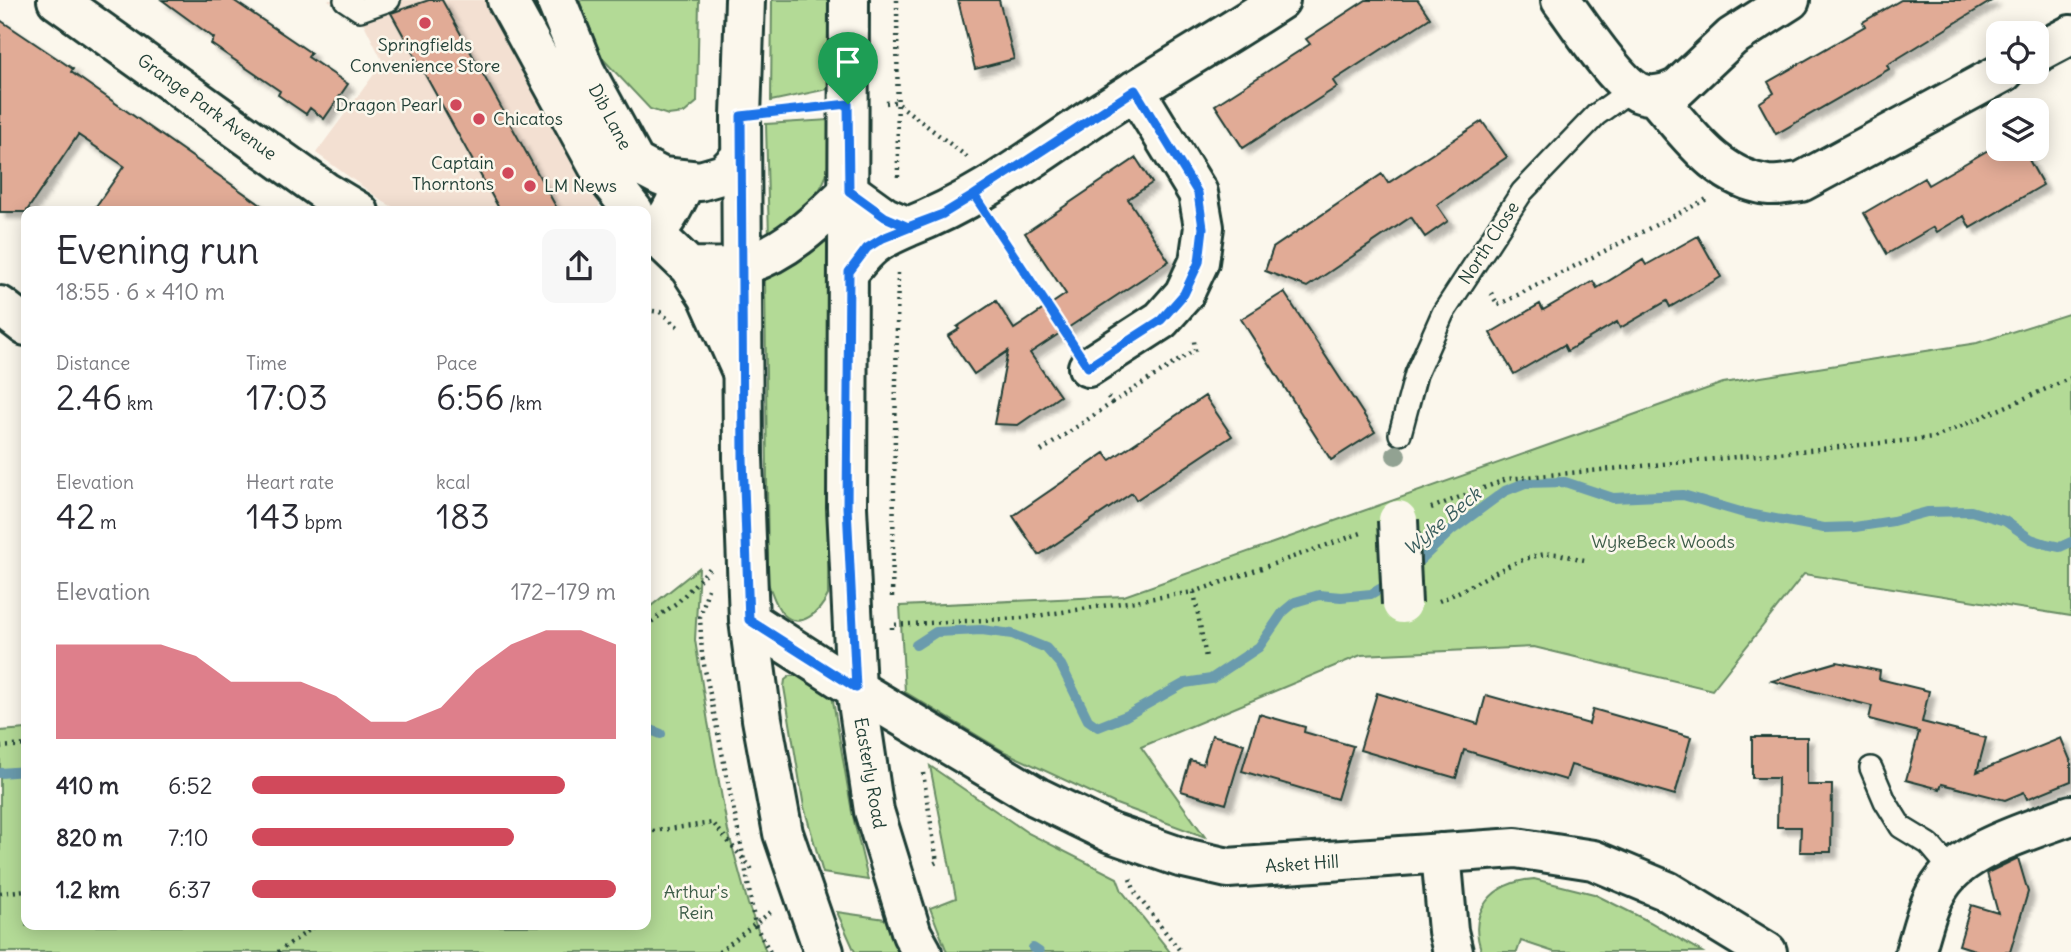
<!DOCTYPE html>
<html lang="en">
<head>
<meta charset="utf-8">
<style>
  body { margin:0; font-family:Delius,sans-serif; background:#f7f7f7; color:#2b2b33; height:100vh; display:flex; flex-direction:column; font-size:26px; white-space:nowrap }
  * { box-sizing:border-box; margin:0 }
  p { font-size:23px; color:#7c7c81 }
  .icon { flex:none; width:38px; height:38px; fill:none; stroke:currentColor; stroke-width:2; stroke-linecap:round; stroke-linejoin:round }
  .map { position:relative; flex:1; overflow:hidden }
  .side { position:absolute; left:21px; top:206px; width:630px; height:724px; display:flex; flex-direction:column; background:#fff; border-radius:14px; box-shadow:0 4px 18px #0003 }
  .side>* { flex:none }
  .tools { position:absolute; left:1986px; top:21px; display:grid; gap:14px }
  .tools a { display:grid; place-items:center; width:63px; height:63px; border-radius:14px; background:#fff; box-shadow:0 4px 18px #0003; font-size:35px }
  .pin { position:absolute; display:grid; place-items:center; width:60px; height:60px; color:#fff; margin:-72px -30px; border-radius:50% 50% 50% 0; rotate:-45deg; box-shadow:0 0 7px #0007 }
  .pin .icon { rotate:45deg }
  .round { display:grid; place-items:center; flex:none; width:74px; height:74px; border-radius:14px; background:#f7f7f7 }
  .head { display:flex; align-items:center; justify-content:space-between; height:119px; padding:0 35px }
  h1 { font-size:38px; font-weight:600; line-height:52px }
  .stats { display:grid; grid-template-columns:repeat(3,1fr); gap:10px; height:119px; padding:7px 35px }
  .stats div { display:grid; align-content:center }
  .stats b { font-size:35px; font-weight:600 }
  .stats small { font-size:19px; font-weight:400 }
  .stats p { font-size:19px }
  .chart { height:196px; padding:14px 35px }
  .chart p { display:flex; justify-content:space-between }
  .chart svg { width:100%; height:126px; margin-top:7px; fill:#d1495b; opacity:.7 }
  ul { padding:0 35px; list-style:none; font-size:23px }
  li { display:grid; grid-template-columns:112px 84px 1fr; align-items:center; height:52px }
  li i { height:18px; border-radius:9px; background:#d1495b }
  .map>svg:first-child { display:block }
  .built { fill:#f3e0d2 }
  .green { fill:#b3da96; stroke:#698c65; stroke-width:2 }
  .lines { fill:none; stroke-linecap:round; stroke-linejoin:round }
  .stream { stroke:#6b9bad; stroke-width:10 }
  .building { fill:#e1ab96; stroke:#1f3d34; stroke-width:2; filter:url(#shadow) }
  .lane-casing { stroke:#1f3d34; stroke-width:26 }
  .street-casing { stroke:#1f3d34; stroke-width:44 }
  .secondary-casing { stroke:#1f3d34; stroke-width:44 }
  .primary-casing { stroke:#1f3d34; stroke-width:44 }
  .path { stroke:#1f3d34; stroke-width:4.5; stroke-dasharray:2 5; stroke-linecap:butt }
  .lane { stroke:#fbf7ec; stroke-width:21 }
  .street { stroke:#fbf7ec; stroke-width:38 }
  .secondary { stroke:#fbf7ec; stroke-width:38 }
  .primary { stroke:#fbf7ec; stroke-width:38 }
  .street-bridge-casing { stroke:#1f3d34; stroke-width:44; stroke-linecap:butt }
  .street-bridge { stroke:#fbf7ec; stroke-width:38 }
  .tree { fill:#92a292 }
  .route-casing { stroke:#fff; stroke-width:14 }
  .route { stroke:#1a73e8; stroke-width:9 }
  .poi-dot { fill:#d1495b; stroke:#fbf7ec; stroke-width:2.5 }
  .labels { text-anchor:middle; stroke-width:5; stroke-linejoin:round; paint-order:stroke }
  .poi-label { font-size:18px; fill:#1f3d34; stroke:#fbf7ec; text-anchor:end }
  .street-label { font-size:18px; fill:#1f3d34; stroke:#fbf7ec }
  .park-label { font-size:18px; fill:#3d5c48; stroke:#fbf7ec }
  .water-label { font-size:19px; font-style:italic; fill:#385c5c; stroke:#fbf7ec }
</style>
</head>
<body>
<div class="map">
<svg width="2071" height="952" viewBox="0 0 2071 952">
  <defs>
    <filter id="shadow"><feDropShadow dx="6" dy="6" stdDeviation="2" flood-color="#0004"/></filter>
  </defs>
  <rect width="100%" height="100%" fill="#fbf7ec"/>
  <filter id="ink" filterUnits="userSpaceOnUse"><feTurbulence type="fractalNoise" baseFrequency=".0143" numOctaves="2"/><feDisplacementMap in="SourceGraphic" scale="14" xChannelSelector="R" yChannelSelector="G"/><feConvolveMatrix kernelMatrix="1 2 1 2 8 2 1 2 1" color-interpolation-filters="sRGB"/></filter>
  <g filter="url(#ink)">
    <!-- built -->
    <path class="built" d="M328,0H493L594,184L599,199V212H402L384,202L316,153L383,62L364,24Z"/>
    <!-- green -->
    <path class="green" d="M579,0H699L697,102L684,113L668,115L650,109L602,58Z
      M772,0H829L828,89L771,101Z
      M829,120C828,138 831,159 826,176C817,203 789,221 769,238L766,124Z
      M828,238V595C821,611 800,631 783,614C776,607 772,593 768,583L765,274Z
      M2071,313V616L1804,574L1712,690L1534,647L1361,655L1141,747L1205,837L1116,804L1005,752L905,692L900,606L1124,596L1723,383L1977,343Z
      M699,568L695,640L708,722L728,831L748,904L766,952H0V731L26,729V926H646V610Z
      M790,676H798L832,695L852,812L868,880L823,873L804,807L784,687L785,680Z
      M930,766L1028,833L1117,878L1122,891L1170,952H947L930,908L956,898Z
      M1534,879L1594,894L1650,922L1702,952H1554L1521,941L1517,952H1482C1466,911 1493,882 1534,879Z
      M837,912L885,919L899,952H855Z"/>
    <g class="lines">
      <!-- stream -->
      <path class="stream" d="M1411,569L1452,530L1505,491L1525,483L1565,482L1613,498L1683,495L1744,513L1824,528L1855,527L1893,521L1927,512L1971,511L2005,521L2031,539L2046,544L2060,547L2071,542
        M916,645L936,632L982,630L1012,634L1046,648L1061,665L1088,720L1098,727L1126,716L1185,683L1211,679L1259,647L1283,612L1295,602L1319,595L1341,597L1371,594L1392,582
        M646,728L661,734
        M0,773L26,771
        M1033,948L1039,952"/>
    </g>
    <!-- building -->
    <path class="building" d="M162,0H233L311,53L308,57L348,84L324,119L310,108L306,114L278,95L280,91L211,44L214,38Z
      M429,0H442L559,212H501L391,13Z
      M958,0H999L1014,59L975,69Z
      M1366,0H1418L1430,18L1333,81L1337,87L1243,148L1215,105L1310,44L1306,39Z
      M1901,0H1993L1887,65L1889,69L1776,134L1759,103L1774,93L1768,82L1865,26L1863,22Z
      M0,20L73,69L71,72L271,212H92L124,166L78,135L26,212H0Z
      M1482,121L1507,157L1437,205L1448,221L1425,237L1411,217L1307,287L1265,271L1273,248L1382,174L1388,183Z
      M1990,149H2023L2043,185L1970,228L1964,216L1937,232L1934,227L1887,254L1864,213L1924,178L1928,185Z
      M1136,158L1152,183L1128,199L1169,261L1030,353L1060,396L1018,425L994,424L1008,351L974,374L948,336L959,329L957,327L996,301L1014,329L1066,294L1025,233Z
      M1698,236L1721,277L1670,307L1667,301L1620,328L1617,322L1567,351L1564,345L1514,374L1490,333L1540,304L1543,310L1593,281L1597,288L1643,260L1646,265Z
      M1284,292L1375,432L1331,460L1241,319Z
      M1205,396L1232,436L1136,500L1132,493L1039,555L1013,516L1105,453L1110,460Z
      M1837,662L1880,671L1879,679L1929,691L1922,722L1986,738L1977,772L2061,738L2071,762V781L2027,799L2024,792L2005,800L1942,784L1940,789L1906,780L1919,732L1869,719L1872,706L1772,681Z
      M1377,693L1478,724L1486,695L1589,724L1593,709L1691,737L1675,795L1571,765L1566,780L1464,750L1456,778L1360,750Z
      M1259,714L1305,727L1304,732L1353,746L1337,799L1242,771Z
      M1212,735L1244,744L1226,804L1181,791L1190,760L1203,764Z
      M1752,737H1807V785H1832L1831,852H1800L1801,827H1777L1778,778H1752Z
      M2018,858L2028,892L2010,952H1981L1959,945L1971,905L1998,913L1987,873Z"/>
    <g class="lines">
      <!-- lane casing -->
      <g class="lane-casing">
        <path id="lane" d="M345,0L360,10L389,0
          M1400,434L1416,374L1443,313L1522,192L1596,115L1632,89
          M1871,768L1885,801L1901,827L1929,844L1951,870"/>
      </g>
      <!-- street casing -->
      <g class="street-casing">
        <path id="street" d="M57,0L324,191L359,212
          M1561,0C1578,22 1617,84 1640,93C1653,98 1666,94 1678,88L1732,37L1790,0
          M2037,53L2071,35
          M1655,96C1687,132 1717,179 1768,185C1778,186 1790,183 1801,182L2004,72
          M908,227C976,201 1035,156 1095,116C1156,76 1219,40 1280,0
          M646,240C665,228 676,201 686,181
          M849,272C871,244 876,241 908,227L885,217L849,191
          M0,306L26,326
          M1088,367L1161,320L1184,294L1199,262L1204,227L1198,193L1135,90
          M856,689L1037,797L1111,833L1180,857L1228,868L1516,848L1593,860L1667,891L1767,952
          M1441,853L1448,931L1453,952
          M1915,952C1922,931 1927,905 1940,886C1964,848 2030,831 2071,815"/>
      </g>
      <!-- secondary casing -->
      <g class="secondary-casing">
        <path id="secondary" d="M507,0L598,166L634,212
          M556,0L585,71L635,163L662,177L700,181L724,174L741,157
          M646,226L689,267L708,296L742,372
          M689,267C706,267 727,269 743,265C785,254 819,220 849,191"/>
      </g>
      <!-- primary casing -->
      <g class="primary-casing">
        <path id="primary" d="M745,0L741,116L743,458L749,620L762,719L783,833L824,952
          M849,0L847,507L856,689L874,811L912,934L922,952
          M749,620L856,689"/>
      </g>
      <!-- path -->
      <path class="path" d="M897,0L898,180
        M886,103L896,102L967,157
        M778,112L811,109
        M994,225L1068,337
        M1491,293L1498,305L1707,199
        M646,310L660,312L678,327
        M1112,403L1195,350L1194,341
        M1041,451L1112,403L1108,397
        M1431,508L1507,479L1934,438L2071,378
        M708,589L700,617L702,655L744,860L755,925L770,952
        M1194,592L1206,658
        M892,597L898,273
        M1439,601C1473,587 1510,559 1546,554C1558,552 1573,558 1585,560
        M646,626L679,601L710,568
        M892,629V625L1023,618L1194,592L1361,533
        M0,747L26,745
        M923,773L937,862L931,865
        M646,832L713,823L754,872
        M1130,879L1136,894L1181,952
        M0,893L26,890
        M278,952L315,926
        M719,952L772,911"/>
      <!-- lane -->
      <use href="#lane" class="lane"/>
      <!-- street -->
      <use href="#street" class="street"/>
      <!-- secondary -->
      <use href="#secondary" class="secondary"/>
      <!-- primary -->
      <use href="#primary" class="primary"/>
      <!-- street-bridge casing -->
      <g class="street-bridge-casing">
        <path id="street-bridge" d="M1398,520L1402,604"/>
      </g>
      <!-- street-bridge -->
      <use href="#street-bridge" class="street-bridge"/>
    </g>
    <!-- trees -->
    <circle class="tree" cx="1396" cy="455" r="10"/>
  </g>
  <g class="lines" filter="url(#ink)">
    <!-- route casing -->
    <g class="route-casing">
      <path id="route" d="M848,104L741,116L743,458L749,620L856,688L847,507L849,272L867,248L883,238L943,214L974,195L1135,90L1198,193L1203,228L1199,262L1184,294L1161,320L1088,367L974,195L943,214L908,227L885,217L849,191L848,104"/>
    </g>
    <!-- route -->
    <use href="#route" class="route"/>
  </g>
  <!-- markers -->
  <g class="poi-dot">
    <circle cx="425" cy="23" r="7"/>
    <circle cx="456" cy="105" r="7"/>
    <circle cx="479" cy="119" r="7"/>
    <circle cx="508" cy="173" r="7"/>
    <circle cx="530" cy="186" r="7"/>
  </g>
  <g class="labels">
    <!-- poi labels -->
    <g class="poi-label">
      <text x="425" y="51" text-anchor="middle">Springfields<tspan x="425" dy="21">Convenience Store</tspan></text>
      <text x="442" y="111">Dragon Pearl</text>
      <text x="493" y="125" text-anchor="start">Chicatos</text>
      <text x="494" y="169">Captain<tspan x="494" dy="21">Thorntons</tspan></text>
      <text x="544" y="192" text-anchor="start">LM News</text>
    </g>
    <!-- street labels -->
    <g class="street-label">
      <text transform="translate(207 107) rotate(36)" y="6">Grange Park Avenue</text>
      <text transform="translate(610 117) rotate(62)" y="6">Dib Lane</text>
      <text transform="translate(1489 243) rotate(-57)" y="6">North Close</text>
      <text transform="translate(870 773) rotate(80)" y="6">Easterly Road</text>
      <text transform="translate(1302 864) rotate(-4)" y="6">Asket Hill</text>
    </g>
    <!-- park labels -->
    <g class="park-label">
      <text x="1663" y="548">WykeBeck Woods</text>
      <text x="696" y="898">Arthur's<tspan x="696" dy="21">Rein</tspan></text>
    </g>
    <!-- water labels -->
    <g class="water-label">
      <text transform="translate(1442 521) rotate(-40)" y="7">Wyke Beck</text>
    </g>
  </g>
</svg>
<div class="tools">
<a><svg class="icon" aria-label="locate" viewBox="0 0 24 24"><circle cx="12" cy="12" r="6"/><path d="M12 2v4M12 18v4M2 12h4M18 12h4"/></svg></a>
<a><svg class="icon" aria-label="layers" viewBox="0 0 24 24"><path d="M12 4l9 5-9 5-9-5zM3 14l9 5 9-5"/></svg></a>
</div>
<div class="pin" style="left:848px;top:104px;background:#1e9e55"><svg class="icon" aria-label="arrive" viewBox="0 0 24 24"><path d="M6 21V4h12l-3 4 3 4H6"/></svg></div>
<section class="side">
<div class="head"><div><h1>Evening run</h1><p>18:55 · 6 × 410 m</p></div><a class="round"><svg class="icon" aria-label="share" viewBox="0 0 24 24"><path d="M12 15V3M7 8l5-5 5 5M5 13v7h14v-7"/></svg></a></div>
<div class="stats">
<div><p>Distance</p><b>2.46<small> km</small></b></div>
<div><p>Time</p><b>17:03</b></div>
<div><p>Pace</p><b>6:56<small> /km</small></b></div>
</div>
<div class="stats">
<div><p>Elevation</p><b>42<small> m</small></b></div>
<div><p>Heart rate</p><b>143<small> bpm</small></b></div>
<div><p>kcal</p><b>183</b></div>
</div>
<div class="chart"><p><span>Elevation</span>172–179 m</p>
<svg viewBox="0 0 160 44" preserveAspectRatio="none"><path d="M0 44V11L10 11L20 11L30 11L40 15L50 24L60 24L70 24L80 29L90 38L100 38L110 33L120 20L130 11L140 6L150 6L160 11V44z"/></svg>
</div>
<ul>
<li><b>410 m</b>6:52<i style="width:86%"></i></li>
<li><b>820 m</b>7:10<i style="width:72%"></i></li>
<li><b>1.2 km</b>6:37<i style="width:100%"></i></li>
</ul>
</section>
</div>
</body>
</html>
